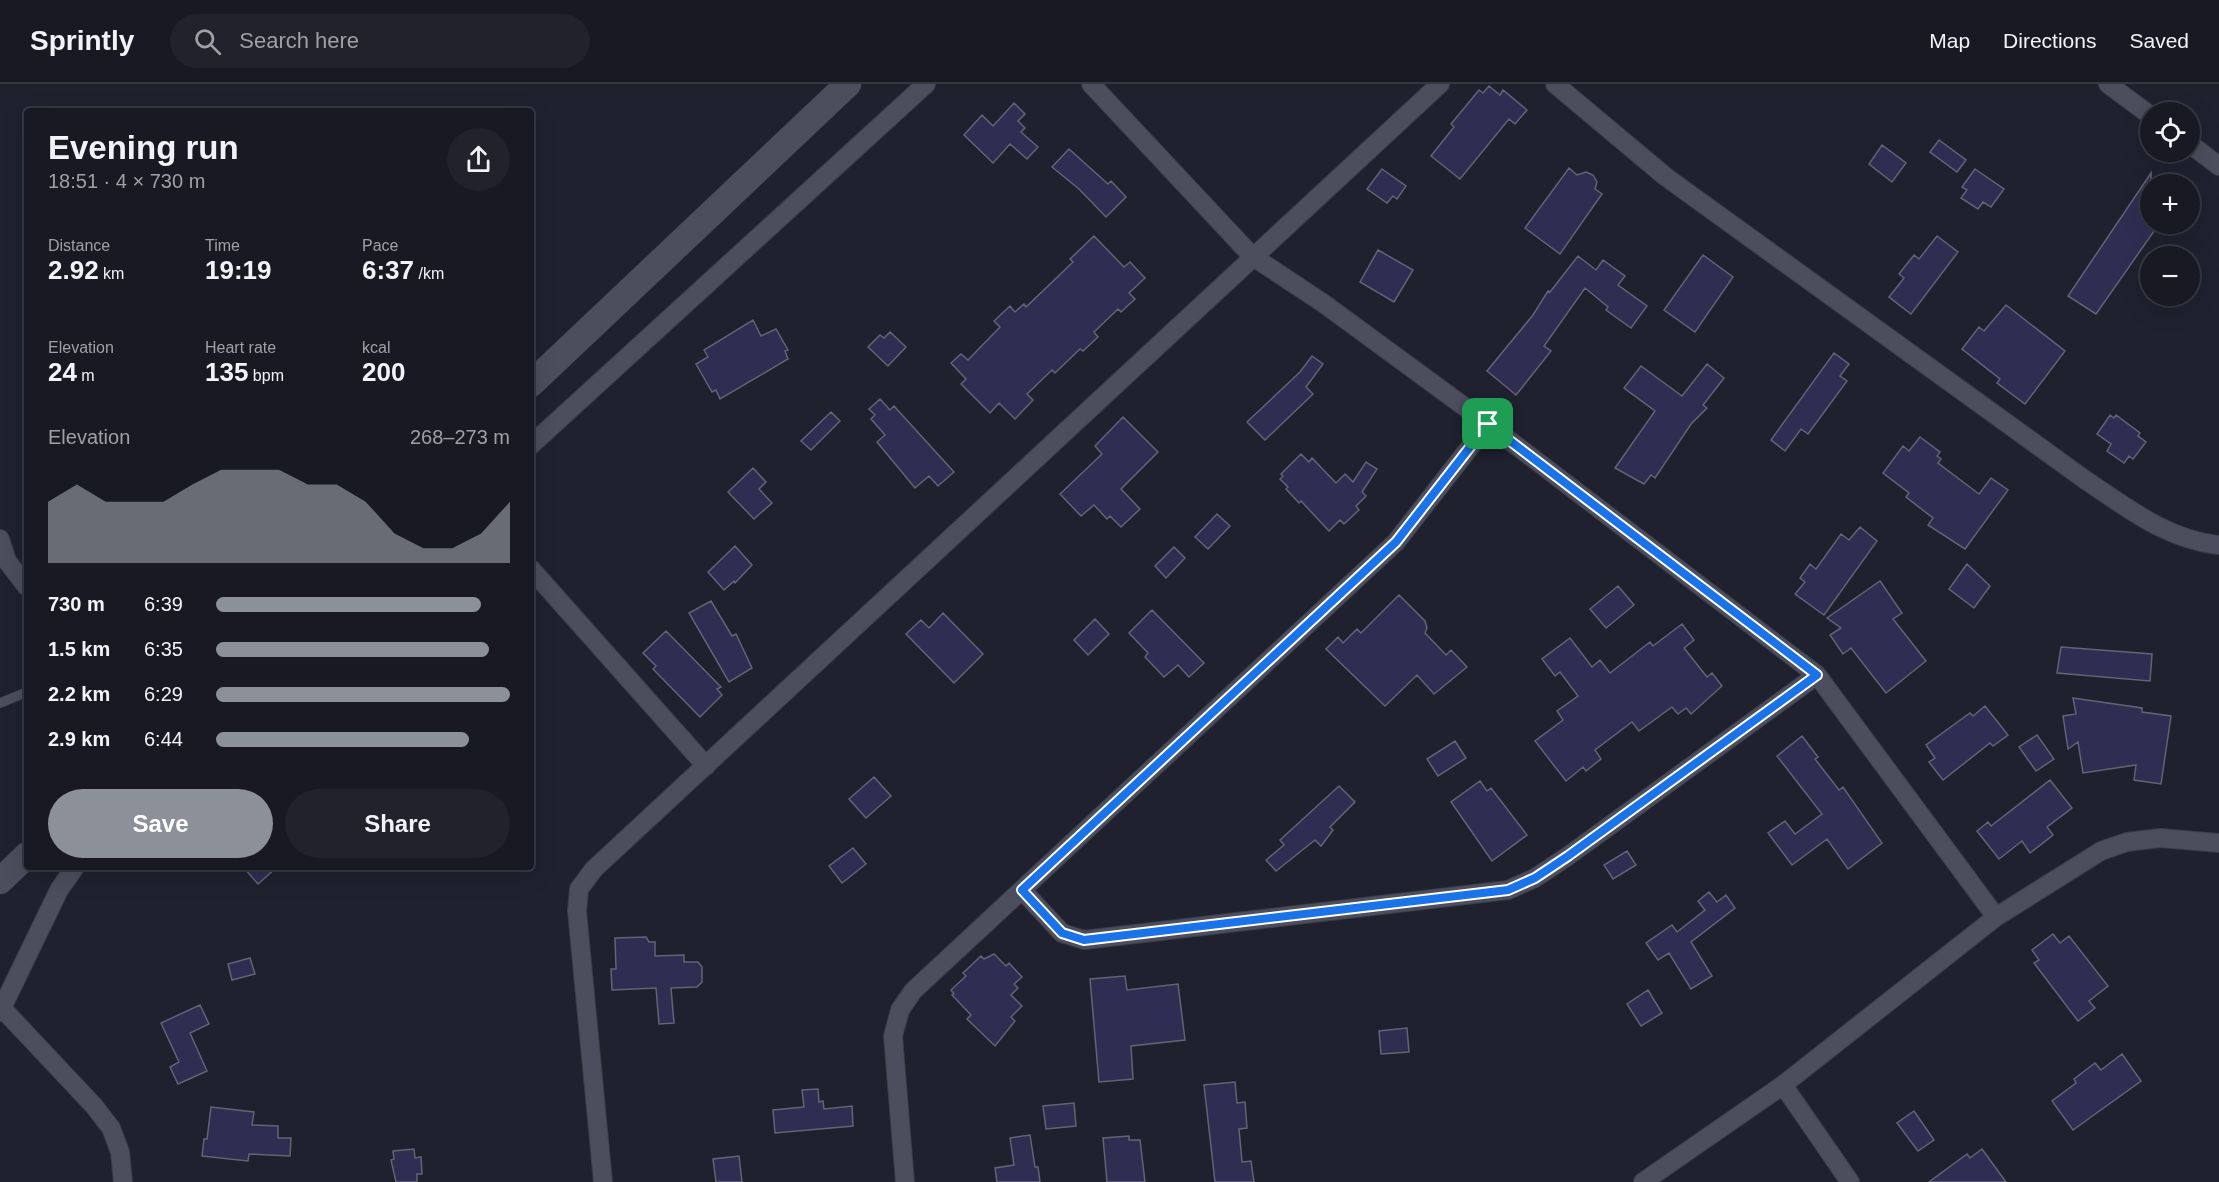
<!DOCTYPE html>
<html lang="en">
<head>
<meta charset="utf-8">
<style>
  body { margin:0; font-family:Helvetica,sans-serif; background:#21222b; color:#f1f3f6; height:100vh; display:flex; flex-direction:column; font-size:22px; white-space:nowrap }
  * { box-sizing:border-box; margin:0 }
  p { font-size:20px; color:#9fa0a6 }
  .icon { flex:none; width:33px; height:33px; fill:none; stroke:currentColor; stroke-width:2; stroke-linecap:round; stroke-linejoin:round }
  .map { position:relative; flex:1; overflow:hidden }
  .details { position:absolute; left:24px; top:24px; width:510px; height:762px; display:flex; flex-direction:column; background:#181923; border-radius:6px; box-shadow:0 6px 24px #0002,0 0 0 2px #363841 }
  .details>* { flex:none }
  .fabs { position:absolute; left:2140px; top:18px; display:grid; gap:12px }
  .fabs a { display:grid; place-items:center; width:60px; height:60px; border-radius:50%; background:#181923; box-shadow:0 6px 24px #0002,0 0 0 2px #363841; font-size:30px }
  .pin { position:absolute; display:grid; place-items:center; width:51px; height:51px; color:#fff; margin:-26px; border-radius:12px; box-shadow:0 3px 9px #0006 }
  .round { display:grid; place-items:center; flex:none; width:63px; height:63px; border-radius:32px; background:#21222b }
  .head { display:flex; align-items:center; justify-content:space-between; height:102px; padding:0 24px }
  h1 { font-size:33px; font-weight:700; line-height:45px }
  .stats { display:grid; grid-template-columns:repeat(3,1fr); gap:9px; height:102px; padding:6px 24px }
  .stats div { display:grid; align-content:center }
  .stats b { font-size:26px; font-weight:700 }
  .stats small { font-size:16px; font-weight:400 }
  .stats p { font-size:16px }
  .chart { height:168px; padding:12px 24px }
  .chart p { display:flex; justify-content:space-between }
  .chart svg { width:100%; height:108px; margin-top:6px; fill:#8c9099; opacity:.7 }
  .primary-button { display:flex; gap:12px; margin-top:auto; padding:12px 24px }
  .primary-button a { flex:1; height:69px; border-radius:36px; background:#8c9099; color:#fff; font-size:24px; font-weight:700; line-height:69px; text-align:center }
  .primary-button a+a { background:#21222b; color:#f1f3f6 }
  ul { padding:0 24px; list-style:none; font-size:20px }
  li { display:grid; grid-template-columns:96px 72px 1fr; align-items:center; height:45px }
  li i { height:15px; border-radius:8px; background:#8c9099 }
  header { display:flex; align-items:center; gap:36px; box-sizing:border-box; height:84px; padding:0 30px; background:#181923; border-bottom:2px solid #363841 }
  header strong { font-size:28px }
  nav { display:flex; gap:33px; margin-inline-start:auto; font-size:21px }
  .search { width:420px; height:54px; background:#21222b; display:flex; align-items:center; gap:15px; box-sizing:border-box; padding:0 21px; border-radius:33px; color:#9fa0a6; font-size:22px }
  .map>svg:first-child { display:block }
  .building { fill:#2f2e52; stroke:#626374; stroke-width:1.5 }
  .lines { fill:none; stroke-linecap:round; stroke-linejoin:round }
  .lane-casing { stroke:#3c3c48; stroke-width:10 }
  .street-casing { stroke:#3c3c48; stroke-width:20 }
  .secondary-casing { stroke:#3c3c48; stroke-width:27 }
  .lane { stroke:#4c4d5d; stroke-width:9 }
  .street { stroke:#4c4d5d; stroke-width:18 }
  .secondary { stroke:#4c4d5d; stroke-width:26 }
  .route-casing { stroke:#fff; stroke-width:12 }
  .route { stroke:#1a73e8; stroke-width:8 }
</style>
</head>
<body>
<header>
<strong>Sprintly</strong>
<div class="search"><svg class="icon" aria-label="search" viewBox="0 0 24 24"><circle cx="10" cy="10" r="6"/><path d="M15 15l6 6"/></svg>Search here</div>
<nav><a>Map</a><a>Directions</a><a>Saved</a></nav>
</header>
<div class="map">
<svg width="2219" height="1098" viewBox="0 0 2219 1098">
  <rect width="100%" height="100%" fill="#20212f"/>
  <!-- building -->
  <path class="building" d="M1489,2L1500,11L1503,6L1527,26L1515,40L1509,35L1460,95L1431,72L1454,43L1451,40L1479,6L1483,9Z
    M1014,19L1025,30L1018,37L1025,44L1021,48L1038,63L1027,75L1010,60L993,79L964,51L982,31L993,42Z
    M1939,56L1966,76L1957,88L1930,68Z
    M1882,61L1906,79L1892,98L1869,80Z
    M1069,65L1108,100L1111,97L1126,113L1106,133L1079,105L1052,83Z
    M1569,84L1577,91L1586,88L1593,91L1597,98L1595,105L1602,110L1560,170L1525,144Z
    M1382,85L1406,102L1397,115L1393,112L1387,119L1367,105Z
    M1975,85L2004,105L1991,123L1983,118L1978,125L1961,114L1967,106L1962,103Z
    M2151,89V140H2159L2096,230L2068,212Z
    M1094,152L1124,183L1130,178L1145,194L1129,209L1135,215L1121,228L1118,225L1094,248L1098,253L1083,267L1080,265L1055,289L1052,286L1027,310L1033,316L1015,335L999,319L990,329L961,300L966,295L951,279L961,270L968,276L1000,243L994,237L1010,222L1015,228L1024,220L1026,223L1073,178L1070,175Z
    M1937,152L1958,168L1911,230L1889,213L1904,194L1899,190L1914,171L1919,175Z
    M1378,166L1413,186L1394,218L1360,198Z
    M1703,171L1733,193L1695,248L1664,226Z
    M1578,172L1596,186L1603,176L1625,192L1618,201L1647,222L1631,244L1606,226L1608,223L1585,204L1544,262L1551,267L1516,311L1487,287L1533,231L1548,207L1550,208Z
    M2006,221L2065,267L2025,320L1997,299L2000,295L1962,265L1979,243L1984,247Z
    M753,236L761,252L776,245L788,266L785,267L788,275L720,315L716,306L712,308L696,280L708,273L704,266Z
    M890,248L906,263L888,282L868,263L880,251L884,254Z
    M1834,269L1849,280L1840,292L1847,297L1808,350L1801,345L1785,367L1771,356Z
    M1312,272L1323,280L1306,303L1313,310L1265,356L1247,338L1300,288Z
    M1707,280L1724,294L1703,321L1707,324L1691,340L1655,394L1651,391L1644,400L1615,384L1655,327L1624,304L1641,282L1682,312Z
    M880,315L890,326L894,322L954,388L938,402L929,392L915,404L877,358L885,351L871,335L875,331L869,325Z
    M831,328L840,337L811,366L801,357Z
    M2110,331L2114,334L2116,331L2140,349L2138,352L2146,358L2133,375L2129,372L2124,379L2107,367L2111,360L2097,350Z
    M1123,333L1158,368L1121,405L1140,425L1121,443L1110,432L1107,435L1094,421L1081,432L1060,410L1102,370L1095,362Z
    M1920,353L1940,368L1937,372L1941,375L1938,379L1979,410L1991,394L2008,406L1965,465L1928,441L1933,434L1906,413L1909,409L1883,389L1903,362L1909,367Z
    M1301,370L1309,378L1312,374L1336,399L1345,390L1353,398L1366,378L1377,385L1362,408L1366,412L1356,422L1359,426L1344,440L1340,436L1329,447L1301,417L1299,419L1286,405L1288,403L1280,395L1283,392L1281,390Z
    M753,384L766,398L759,405L772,419L754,435L728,408Z
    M1217,430L1230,442L1208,465L1195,453Z
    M1860,443L1877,457L1824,531L1795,510L1805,498L1800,494L1810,480L1816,485L1841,450L1849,456Z
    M735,462L752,481L735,499L734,497L724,506L708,488Z
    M1174,463L1185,474L1166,494L1155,482Z
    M1967,480L1990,502L1974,524L1949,505Z
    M1880,497L1902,529L1893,535L1926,577L1886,609L1851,564L1843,570L1830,551L1841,544L1827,534Z
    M1618,502L1634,521L1606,544L1590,525Z
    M1399,511L1425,537L1427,544L1425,549L1446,571L1451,566L1467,583L1434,610L1417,591L1385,622L1326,565L1338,553L1343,559L1357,545L1361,549Z
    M711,517L732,552L736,550L752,584L729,598L689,529Z
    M1152,526L1204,579L1189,593L1178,581L1164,593L1145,573L1148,569L1129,549Z
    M943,529L983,570L954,599L906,550L921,536L929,544Z
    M1095,535L1109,550L1088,571L1074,556Z
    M1682,540L1694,556L1684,564L1707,593L1712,589L1722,602L1691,630L1686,624L1678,630L1672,623L1639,647L1632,638L1595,666L1601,675L1586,687L1583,683L1566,697L1535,657L1563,636L1557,627L1578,612L1560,588L1555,592L1542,575L1570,554L1592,583L1600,576L1610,589L1650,558L1653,562Z
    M666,547L721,603L717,605L722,611L700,633L653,585L656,582L643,569Z
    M2061,563L2152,570L2150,597L2057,589Z
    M2073,614L2142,624V628L2171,632L2161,700L2134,696L2136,681L2083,689L2078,658L2068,665L2063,632L2076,630Z
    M1985,622L2008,651L1993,662L1990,659L1943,696L1929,678L1935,674L1926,661L1970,629L1973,632Z
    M2037,651L2054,675L2036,687L2019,663Z
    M1802,652L1818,673L1815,675L1839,706L1843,703L1882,759L1848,785L1827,755L1792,781L1768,749L1785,737L1795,750L1822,730L1777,672Z
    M1455,657L1466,674L1438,692L1427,675Z
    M874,693L891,712L866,734L849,715Z
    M2050,696L2072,724L2047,743L2053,751L2030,769L2022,757L1999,775L1977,747L1988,738L1991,742Z
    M1480,697L1487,707L1491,704L1527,751L1492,777L1451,718Z
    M1339,702L1355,718L1330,743L1333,746L1321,762L1315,756L1276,787L1266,776L1284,761L1280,756Z
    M853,764L866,780L842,799L829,782Z
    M1627,767L1636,781L1613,795L1604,781Z
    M243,783H277L258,800Z
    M1709,808L1717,818L1726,811L1735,824L1691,858L1712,892L1691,905L1669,869L1658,876L1646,859L1672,841L1677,848L1705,826L1698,817Z
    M2053,850L2060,859L2069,852L2108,902L2089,917L2095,924L2078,937L2034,879L2039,876L2032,866Z
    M646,853L649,858H655V872L684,871V878H698L702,883V898L697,903L671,904L674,939L659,940L656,904L612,906L611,885H616L615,854Z
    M994,870L1006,882L1009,879L1022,893L1014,900L1018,904L1011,911L1022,922L1011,933L1015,937L995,962L967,935L971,931L952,911L954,910L951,906L966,892L963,889L981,872L984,875Z
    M250,874L255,890L232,896L228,880Z
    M1125,892L1127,906L1178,900L1185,956L1131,962L1133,995L1099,998L1090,895Z
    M1648,906L1662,929L1641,942L1627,920Z
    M200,921L209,940L190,949L207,987L178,1000L170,983L179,978L161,939Z
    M1407,944L1409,968L1381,970L1379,947Z
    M2122,970L2141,997L2073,1046L2052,1017L2076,999L2074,995L2095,979L2101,986Z
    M1235,998L1237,1019L1245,1018L1247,1044L1239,1045L1242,1078L1251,1077L1254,1098H1215L1204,1001Z
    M818,1005L819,1018L823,1017L824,1025L852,1022L853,1042L775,1049L773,1026L804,1023L802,1006Z
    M1074,1019L1076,1042L1046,1045L1043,1022Z
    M211,1023L254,1028L252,1041L278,1042V1054H291L290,1072L249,1070L248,1077L202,1072L204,1055H207Z
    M1914,1027L1934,1056L1918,1067L1897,1039Z
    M1030,1051L1035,1083H1038L1040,1098H997L995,1084L1014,1081L1010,1054Z
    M1129,1052V1056H1140L1145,1098H1107L1103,1054Z
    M414,1065L415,1074L421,1073L422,1090H417V1098H396L391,1076L394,1075L393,1067Z
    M1982,1065L2006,1098H1929L1967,1070L1970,1074Z
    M739,1072L742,1098H716L713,1075Z"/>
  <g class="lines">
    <!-- lane casing -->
    <g class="lane-casing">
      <path id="lane" d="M0,619L27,608"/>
    </g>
    <!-- street casing -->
    <g class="street-casing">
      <path id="street" d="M1091,0L1252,172L1323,219L1488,340L1817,591L1996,833
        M1555,0L1666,93L2084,395C2126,423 2167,456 2219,461
        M2108,0L2151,32
        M2190,60L2219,82
        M531,361L926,0
        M0,455L7,477L27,503
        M531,485L706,682
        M1022,806L1062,849L1084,856L1508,806L1535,794L1568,772L1817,591
        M0,922L94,1022L111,1044L120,1068L123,1098
        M0,928L59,806L75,783
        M1783,1001L1850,1098
        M603,1098L577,827L579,805L594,785L1440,0
        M905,1098L893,952L900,926L913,907L1396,458L1488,340
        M1643,1098L1783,1001L1996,833L2101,767L2127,758L2160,754L2219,759"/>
    </g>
    <!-- secondary casing -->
    <g class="secondary-casing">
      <path id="secondary" d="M531,300L848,0
        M0,797L27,771"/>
    </g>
    <!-- lane -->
    <use href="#lane" class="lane"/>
    <!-- street -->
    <use href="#street" class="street"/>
    <!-- secondary -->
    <use href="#secondary" class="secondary"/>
  </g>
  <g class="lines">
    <!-- route casing -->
    <g class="route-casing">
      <path id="route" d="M1488,340L1817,591L1568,772L1535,794L1508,806L1084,856L1062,849L1022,806L1396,458Z"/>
    </g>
    <!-- route -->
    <use href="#route" class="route"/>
  </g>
</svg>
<div class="fabs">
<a><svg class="icon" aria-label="locate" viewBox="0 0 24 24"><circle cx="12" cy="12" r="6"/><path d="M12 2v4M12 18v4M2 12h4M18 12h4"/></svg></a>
<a>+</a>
<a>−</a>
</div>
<div class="pin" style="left:1488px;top:340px;background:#1e9e55"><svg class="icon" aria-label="arrive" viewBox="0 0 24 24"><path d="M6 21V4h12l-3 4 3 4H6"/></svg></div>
<section class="details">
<div class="head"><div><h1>Evening run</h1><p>18:51 · 4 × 730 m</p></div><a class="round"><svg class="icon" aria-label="share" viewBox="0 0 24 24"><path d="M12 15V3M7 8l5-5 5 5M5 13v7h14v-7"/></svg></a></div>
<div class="stats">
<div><p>Distance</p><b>2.92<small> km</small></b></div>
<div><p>Time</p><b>19:19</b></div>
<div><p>Pace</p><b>6:37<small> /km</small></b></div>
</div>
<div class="stats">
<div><p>Elevation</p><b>24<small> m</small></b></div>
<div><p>Heart rate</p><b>135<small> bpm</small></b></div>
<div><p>kcal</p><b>200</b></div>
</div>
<div class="chart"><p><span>Elevation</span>268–273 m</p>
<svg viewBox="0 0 160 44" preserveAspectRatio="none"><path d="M0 44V19L10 12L20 19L30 19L40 19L50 12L60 6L70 6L80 6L90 12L100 12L110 19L120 32L130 38L140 38L150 32L160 19V44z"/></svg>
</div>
<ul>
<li><b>730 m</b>6:39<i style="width:90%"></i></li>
<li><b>1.5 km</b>6:35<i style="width:93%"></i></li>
<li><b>2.2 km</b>6:29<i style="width:100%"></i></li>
<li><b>2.9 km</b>6:44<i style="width:86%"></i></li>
</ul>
<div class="primary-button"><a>Save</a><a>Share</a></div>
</section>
</div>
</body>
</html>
